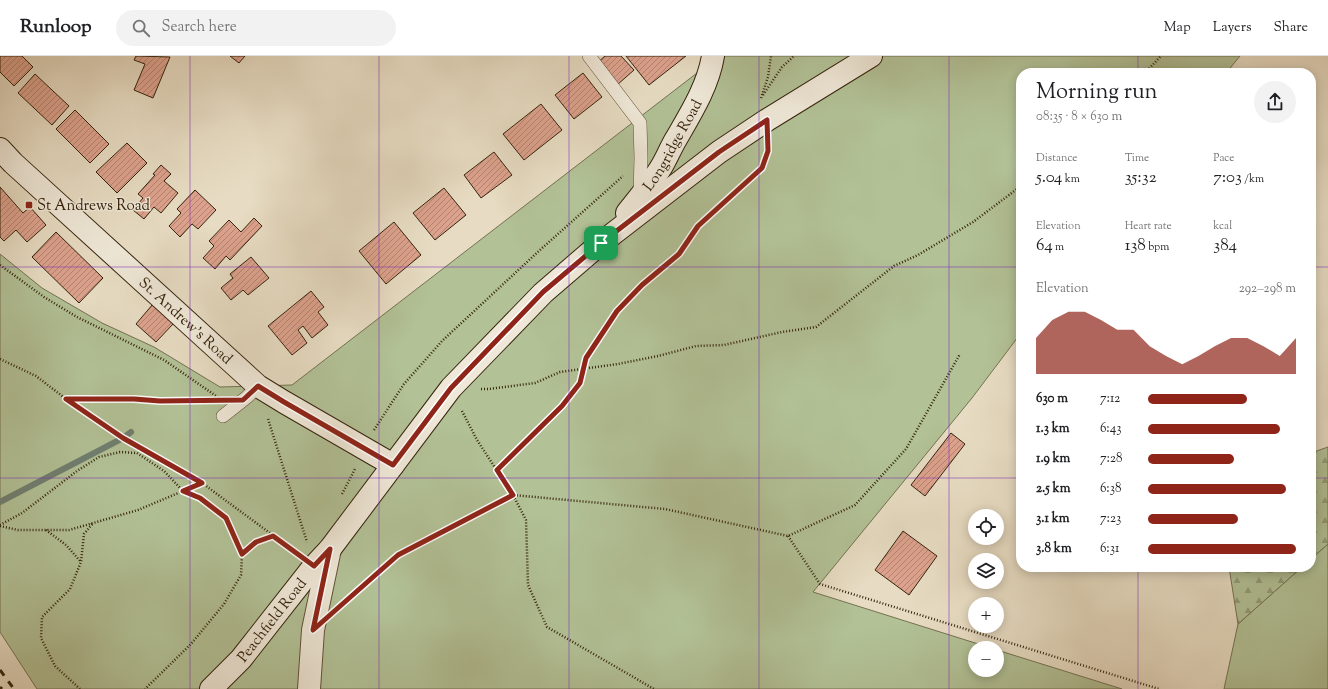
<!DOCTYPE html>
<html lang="en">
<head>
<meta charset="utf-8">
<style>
  body { margin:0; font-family:"Sorts Mill Goudy",serif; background:#f2f2f2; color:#202124; height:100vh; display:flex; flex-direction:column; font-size:15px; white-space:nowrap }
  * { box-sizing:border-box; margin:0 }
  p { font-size:13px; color:#757577 }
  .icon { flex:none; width:22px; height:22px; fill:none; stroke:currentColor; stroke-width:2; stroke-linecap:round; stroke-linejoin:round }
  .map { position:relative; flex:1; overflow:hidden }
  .details { position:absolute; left:1016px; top:12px; width:300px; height:504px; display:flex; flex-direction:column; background:#fff; border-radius:16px; box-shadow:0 2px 10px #0003 }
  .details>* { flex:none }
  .controls { position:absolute; left:968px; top:453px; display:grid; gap:8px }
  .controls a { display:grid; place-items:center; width:36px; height:36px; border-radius:50%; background:#fff; box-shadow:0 2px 10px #0003; font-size:20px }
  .pin { position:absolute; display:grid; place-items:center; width:34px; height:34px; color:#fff; margin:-17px; border-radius:8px; box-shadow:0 2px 6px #0006 }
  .round { display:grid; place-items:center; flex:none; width:42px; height:42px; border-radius:21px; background:#f2f2f2 }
  .summary { display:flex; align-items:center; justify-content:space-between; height:68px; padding:0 20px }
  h1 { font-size:22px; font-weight:600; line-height:30px }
  .figures { display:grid; grid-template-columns:repeat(3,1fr); gap:6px; height:68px; padding:4px 20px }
  .figures div { display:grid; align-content:center }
  .figures b { font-size:17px; font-weight:600 }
  .figures small { font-size:11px; font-weight:400 }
  .figures p { font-size:11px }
  .chart { height:112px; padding:8px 20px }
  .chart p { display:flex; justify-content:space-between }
  .chart svg { width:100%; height:72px; margin-top:4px; fill:#8f2418; opacity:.7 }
  ul { padding:0 20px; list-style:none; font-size:13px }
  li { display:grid; grid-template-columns:64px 48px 1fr; align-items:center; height:30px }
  li i { height:10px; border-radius:5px; background:#8f2418 }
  header { display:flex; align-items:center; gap:24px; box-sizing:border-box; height:56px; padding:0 20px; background:#fff; border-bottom:1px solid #e0e0e0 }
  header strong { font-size:19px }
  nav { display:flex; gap:22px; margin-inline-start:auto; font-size:14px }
  .search { width:280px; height:36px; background:#f2f2f2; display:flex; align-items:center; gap:10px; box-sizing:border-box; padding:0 14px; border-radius:22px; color:#757577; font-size:15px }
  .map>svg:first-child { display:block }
  .grass { fill:#b2c196; stroke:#747252 }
  .forest { fill:url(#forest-firs); stroke:#747252 }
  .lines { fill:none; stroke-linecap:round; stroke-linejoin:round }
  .stream { stroke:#707f71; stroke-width:6 }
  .building { fill:url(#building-hatch); stroke:#35230d }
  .lane-casing { stroke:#62513a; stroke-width:14 }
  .street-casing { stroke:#62513a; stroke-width:24 }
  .secondary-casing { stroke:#35230d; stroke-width:24 }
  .path { stroke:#35230d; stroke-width:2.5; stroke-dasharray:1 2; stroke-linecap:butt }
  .lane { stroke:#efe8d8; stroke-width:13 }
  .street { stroke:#efe8d8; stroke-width:22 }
  .secondary { stroke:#efe8d8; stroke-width:22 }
  .rail { stroke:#35230d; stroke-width:3; stroke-dasharray:7 7; stroke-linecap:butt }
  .route-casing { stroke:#fff; stroke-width:8 }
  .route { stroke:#8f2418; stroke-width:5 }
  .grid { fill:none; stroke:#7b2cbf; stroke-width:1; stroke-opacity:0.55 }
  .poi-dot { fill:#8f2418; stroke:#efe8d8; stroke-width:1.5 }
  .labels { text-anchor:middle; stroke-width:3; stroke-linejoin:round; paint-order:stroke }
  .street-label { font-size:15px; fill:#35230d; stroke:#efe8d8 }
  .poi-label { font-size:15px; fill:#35230d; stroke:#efe8d8; text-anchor:start }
</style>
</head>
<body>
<header>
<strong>Runloop</strong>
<div class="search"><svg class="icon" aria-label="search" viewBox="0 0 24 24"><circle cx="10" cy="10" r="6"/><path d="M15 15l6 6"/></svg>Search here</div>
<nav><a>Map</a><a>Layers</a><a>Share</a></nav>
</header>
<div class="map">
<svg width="1328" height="633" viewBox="0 0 1328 633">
  <defs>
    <pattern id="forest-firs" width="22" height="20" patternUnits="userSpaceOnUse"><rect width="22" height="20" fill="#b2c196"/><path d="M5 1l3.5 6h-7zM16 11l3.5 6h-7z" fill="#929c79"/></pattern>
    <pattern id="building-hatch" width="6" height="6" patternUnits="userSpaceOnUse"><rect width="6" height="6" fill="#dda28d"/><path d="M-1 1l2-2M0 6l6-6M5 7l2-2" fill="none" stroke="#b48472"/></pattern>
  </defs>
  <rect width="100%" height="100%" fill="#e7dcc3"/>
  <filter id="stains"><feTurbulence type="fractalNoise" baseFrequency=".005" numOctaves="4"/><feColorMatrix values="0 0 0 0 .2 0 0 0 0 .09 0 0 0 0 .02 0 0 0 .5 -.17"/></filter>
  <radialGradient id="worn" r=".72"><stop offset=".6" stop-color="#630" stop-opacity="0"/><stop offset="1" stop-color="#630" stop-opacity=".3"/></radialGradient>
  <!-- grass -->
  <path class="grass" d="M716,0H1240L1226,17H1021V277L972,342L813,536L991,592H975V614H997V594L1122,633H37L0,576V198L42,232L102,267L154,291L220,331L292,329L697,17Z
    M1328,488V633H1224L1238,568L1302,511H1311V503Z"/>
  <!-- forest -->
  <path class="forest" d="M1328,391V488L1311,503V397Z
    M1229,511H1302L1238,568Z"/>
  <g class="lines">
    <!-- stream -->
    <path class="stream" d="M0,446L123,382L131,376"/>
  </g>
  <!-- building -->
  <path class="building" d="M0,0H22L33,11L14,30L0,16Z
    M136,0L170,1L153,42L134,34L145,8L134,4Z
    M230,0H245L239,7Z
    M605,0H621L634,14L617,29L597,7Z
    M626,0H686L649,29Z
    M583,17L602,41L574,63L555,39Z
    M35,18L69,50L52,69L18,37Z
    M541,48L562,74L524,104L503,78Z
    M75,54L109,88L90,107L56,73Z
    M127,87L147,107L117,137L96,116Z
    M494,96L512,119L481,142L464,119Z
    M161,109L171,118L164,125L178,137L161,157L154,151L144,163L133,154L143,142L138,138L155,119L153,118Z
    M0,131L23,157L30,151L46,169L27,186L16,174L4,185L0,181Z
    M444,132L466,159L435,184L413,157Z
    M195,134L216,154L198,173L192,168L180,181L169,170L181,157L177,153Z
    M254,162L262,170L230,204L226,200L215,213L203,202L214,190L209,185L229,164L241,176Z
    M394,166L421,199L386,228L359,195Z
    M56,176L103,222L79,247L32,201Z
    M251,201L269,222L248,239L243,234L231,244L221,232L233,222L230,218Z
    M311,235L324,251L318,256L328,269L312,282L303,270L298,274L307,287L292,299L268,270Z
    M153,248L174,267L156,286L136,268Z
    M951,377L965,388L925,440L911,429Z
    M903,475L937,500L909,539L875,514Z"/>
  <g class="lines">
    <!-- lane casing -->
    <g class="lane-casing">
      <path id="lane" d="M589,0L640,67L641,102L640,140
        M223,360L247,341L258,330"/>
    </g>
    <!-- street casing -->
    <g class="street-casing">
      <path id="street" d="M309,633L313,574L330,493"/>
    </g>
    <!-- secondary casing -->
    <g class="secondary-casing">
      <g id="secondary">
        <path id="s1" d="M0,93L13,107L258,330L284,346L393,409"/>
        <path id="s2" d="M627,157C638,143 650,129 660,113C666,104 670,93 676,83C691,57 708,30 713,0"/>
        <path id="s3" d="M211,633L241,603L314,510L330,493L451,332L543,237L601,187L719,96L767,64L871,0"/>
      </g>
    </g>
    <!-- path -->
    <path class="path" d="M1145,17L1161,0
      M763,39L782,11L794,0
      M761,42L768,21L771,0
      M0,209L44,241L77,261L164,304L219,342
      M0,303L36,320L66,343L123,382L202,427L297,497
      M481,333H489L535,327L560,316L618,308L658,300L696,290L724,289L782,276L816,271L894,210L918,199L973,166L1021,130
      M67,343L214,345
      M462,355L477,384L513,439L526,464L528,529L547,571L654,633
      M268,363L307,486
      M374,374L404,328L442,285L541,193L623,120
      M497,414L562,349L580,327L586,302L617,255L642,229L679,198L698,170L762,112L768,95V90
      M342,438L355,413
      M0,469L22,457L77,415L99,401L120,396L137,397L164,415L183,435L200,442L226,462L242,498L241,519L224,548L191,588L145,633
      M0,470L18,474H69L138,454L202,427
      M46,474L66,489L81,506
      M788,480L820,528L1159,633
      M242,498L256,485L273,480
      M341,550L398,499L513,439L665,453L788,480L855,449L906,393L960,298
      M80,633L55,610L41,582L42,561L70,533L81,506L84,478L93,467"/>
    <!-- lane -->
    <use href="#lane" class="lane"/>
    <!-- street -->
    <use href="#street" class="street"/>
    <!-- secondary -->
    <use href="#secondary" class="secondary"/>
    <!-- rail -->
    <path class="rail" d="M0,614L14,633
      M0,631L2,633"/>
  </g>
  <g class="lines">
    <!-- route casing -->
    <g class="route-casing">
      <path id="route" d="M767,64L768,95L762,112L698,170L679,198L642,229L617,255L586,302L580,327L562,350L497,414L513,439L398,499L313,574L330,493L314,510L273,480L256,486L242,498L226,462L200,442L183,435L202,427L123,382L66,343H134L160,345L243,344L258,330L284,346L393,409L451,332L543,236L601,187L719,96Z"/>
    </g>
    <!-- route -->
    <use href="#route" class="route"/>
  </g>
  <!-- grid -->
  <path class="grid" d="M190,0V633M379,0V633M569,0V633M759,0V633M949,0V633M1138,0V17M0,211H1021M1311,211H1328M0,422H1021M1311,422H1328M1138,511V633"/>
  <!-- markers -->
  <rect class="poi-dot" x="25" y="145" width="8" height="8" rx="2"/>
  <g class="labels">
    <!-- street labels -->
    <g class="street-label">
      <text dy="5" stroke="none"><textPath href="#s2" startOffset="82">Longridge Road</textPath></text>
      <text dy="5" stroke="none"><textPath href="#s1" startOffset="253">St. Andrew's Road</textPath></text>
      <text dy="5" stroke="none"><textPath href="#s3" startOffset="92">Peachfield Road</textPath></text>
    </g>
    <!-- poi labels -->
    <g class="poi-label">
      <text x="37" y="154">St Andrews Road</text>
    </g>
  </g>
  <rect width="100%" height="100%" filter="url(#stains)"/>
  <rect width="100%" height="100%" fill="url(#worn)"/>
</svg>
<div class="controls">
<a><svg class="icon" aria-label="locate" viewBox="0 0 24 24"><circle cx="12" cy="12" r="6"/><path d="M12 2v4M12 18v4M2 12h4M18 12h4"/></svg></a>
<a><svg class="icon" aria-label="layers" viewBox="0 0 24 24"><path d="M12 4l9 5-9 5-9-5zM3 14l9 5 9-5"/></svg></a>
<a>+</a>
<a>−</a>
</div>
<div class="pin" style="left:601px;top:187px;background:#1e9e55"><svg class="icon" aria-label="arrive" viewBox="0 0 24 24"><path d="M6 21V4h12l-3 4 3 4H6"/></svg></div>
<section class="details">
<div class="summary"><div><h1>Morning run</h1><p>08:35 · 8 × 630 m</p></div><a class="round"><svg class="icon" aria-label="share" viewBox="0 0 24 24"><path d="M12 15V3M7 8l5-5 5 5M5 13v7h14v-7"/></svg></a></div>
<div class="figures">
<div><p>Distance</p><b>5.04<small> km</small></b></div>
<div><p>Time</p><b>35:32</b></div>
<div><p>Pace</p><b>7:03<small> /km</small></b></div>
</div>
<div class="figures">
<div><p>Elevation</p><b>64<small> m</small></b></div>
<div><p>Heart rate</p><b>138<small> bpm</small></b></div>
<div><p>kcal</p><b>384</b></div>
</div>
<div class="chart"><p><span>Elevation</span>292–298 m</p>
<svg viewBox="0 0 160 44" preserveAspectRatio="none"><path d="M0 44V22L10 11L20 6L30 6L40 11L50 17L60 17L70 27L80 33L90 38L100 33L110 27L120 22L130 22L140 27L150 33L160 22V44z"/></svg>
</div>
<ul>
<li><b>630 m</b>7:12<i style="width:67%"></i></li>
<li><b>1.3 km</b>6:43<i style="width:89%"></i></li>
<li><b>1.9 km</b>7:28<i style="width:58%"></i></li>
<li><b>2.5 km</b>6:38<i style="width:93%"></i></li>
<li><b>3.1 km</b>7:23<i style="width:61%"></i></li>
<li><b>3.8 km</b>6:31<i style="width:100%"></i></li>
</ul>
</section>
</div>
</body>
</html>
